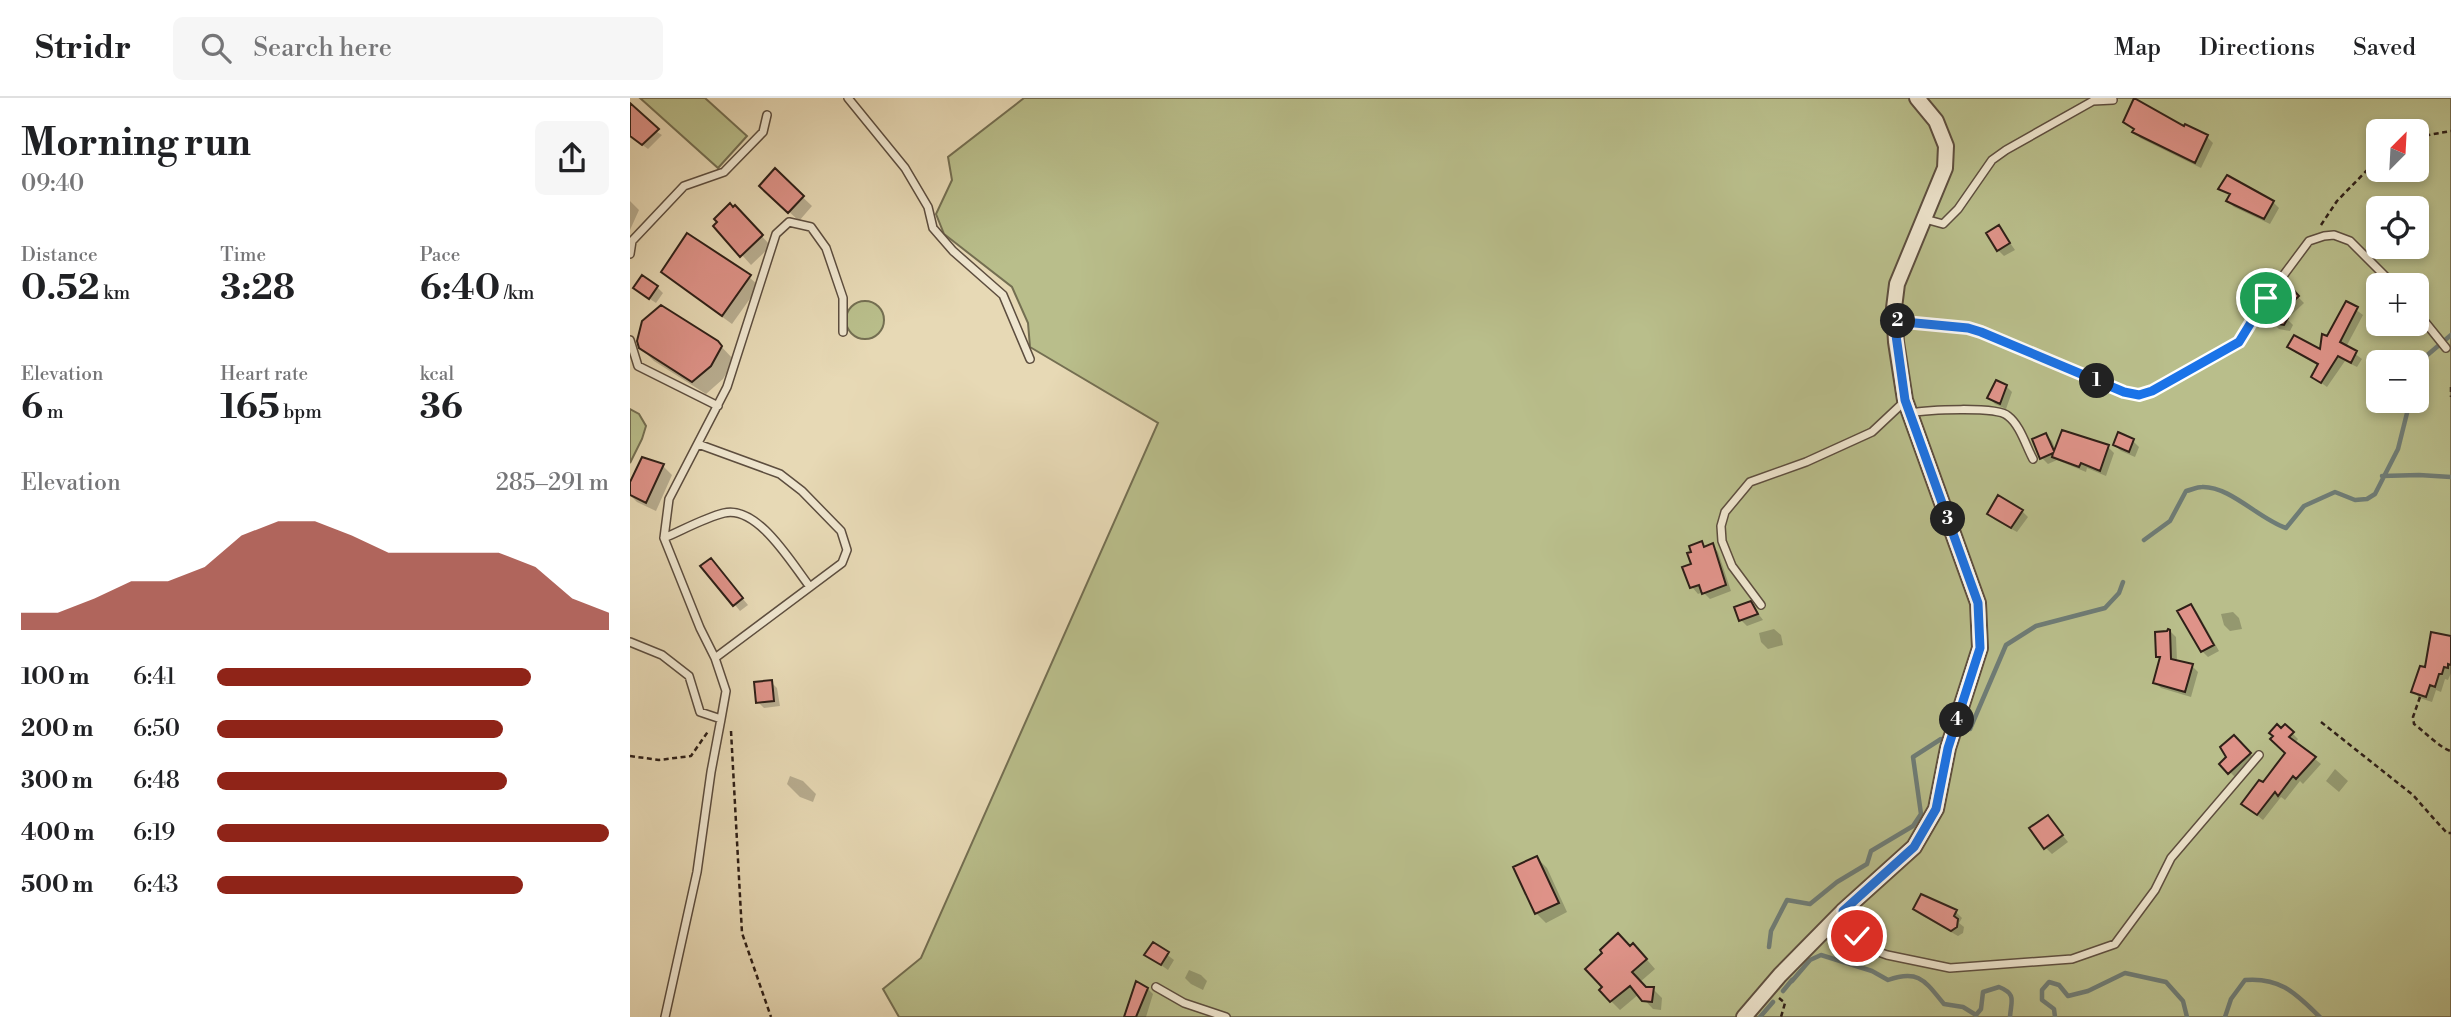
<!DOCTYPE html>
<html lang="en">
<head>
<meta charset="utf-8">
<style>
  body { margin:0; font-family:"Libre Bodoni",serif; background:#f6f6f6; color:#202124; height:100vh; display:flex; flex-direction:column; font-size:26px; white-space:nowrap }
  * { box-sizing:border-box; margin:0 }
  p { font-size:23px; color:#757577 }
  .icon { flex:none; width:38px; height:38px; fill:none; stroke:currentColor; stroke-width:2; stroke-linecap:round; stroke-linejoin:round }
  .map { position:relative; flex:1; overflow:hidden }
  .details { display:flex; flex-direction:column; background:#fff; width:630px }
  .details>* { flex:none }
  .needle { width:46px; rotate:24deg }
  .buttons { position:absolute; left:1736px; top:21px; display:grid; gap:14px }
  .buttons a { display:grid; place-items:center; width:63px; height:63px; border-radius:10px; background:#fff; box-shadow:0 4px 10px #0003; font-size:35px }
  .pin { position:absolute; display:grid; place-items:center; width:60px; height:60px; color:#fff; margin:-30px; border:4px solid #fff; border-radius:50%; box-shadow:0 2px 7px #0007 }
  .km { position:absolute; width:35px; height:35px; margin:-18px; border-radius:50%; background:#222; color:#fff; font-size:19px; line-height:35px; text-align:center }
  .round { display:grid; place-items:center; flex:none; width:74px; height:74px; border-radius:10px; background:#f6f6f6 }
  .overview { display:flex; align-items:center; justify-content:space-between; height:119px; padding:0 21px }
  h1 { font-size:38px; font-weight:700; line-height:52px }
  .metrics { display:grid; grid-template-columns:repeat(3,1fr); gap:10px; height:119px; padding:7px 21px }
  .metrics div { display:grid; align-content:center }
  .metrics b { font-size:35px; font-weight:700 }
  .metrics small { font-size:19px; font-weight:400 }
  .metrics p { font-size:19px }
  .chart { height:196px; padding:14px 21px }
  .chart p { display:flex; justify-content:space-between }
  .chart svg { width:100%; height:126px; margin-top:7px; fill:#8f2418; opacity:.7 }
  ul { padding:0 21px; list-style:none; font-size:23px }
  li { display:grid; grid-template-columns:112px 84px 1fr; align-items:center; height:52px }
  li i { height:18px; border-radius:9px; background:#8f2418 }
  header { display:flex; align-items:center; gap:42px; box-sizing:border-box; height:98px; padding:0 35px; background:#fff; border-bottom:2px solid #e0e0e0 }
  header strong { font-size:33px }
  nav { display:flex; gap:38px; margin-inline-start:auto; font-size:24px }
  .search { width:490px; height:63px; background:#f6f6f6; display:flex; align-items:center; gap:18px; box-sizing:border-box; padding:0 24px; border-radius:10px; color:#757577; font-size:26px }
  main { display:flex; flex:1; min-height:0 }
  .map>svg:first-child { display:block }
  .green { fill:#b9be8b; stroke:#746f52; stroke-width:2; fill-rule:evenodd }
  .shadow { fill:#0003 }
  .lines { fill:none; stroke-linecap:round; stroke-linejoin:round }
  .stream { stroke:#6e7c76; stroke-width:4.5 }
  .building { fill:#df9389; stroke:#2f2018; stroke-width:2 }
  .lane-casing { stroke:#5d4e3f; stroke-width:10 }
  .street-casing { stroke:#5d4e3f; stroke-width:18 }
  .path { stroke:#2f2018; stroke-width:2.5; stroke-dasharray:5 3.5; stroke-linecap:butt }
  .lane { stroke:#efe6cf; stroke-width:7 }
  .street { stroke:#efe6cf; stroke-width:14 }
  .route-casing { stroke:#fff; stroke-width:14 }
  .route { stroke:#1a73e8; stroke-width:9 }
</style>
</head>
<body>
<header>
<strong>Stridr</strong>
<div class="search"><svg class="icon" aria-label="search" viewBox="0 0 24 24"><circle cx="10" cy="10" r="6"/><path d="M15 15l6 6"/></svg>Search here</div>
<nav><a>Map</a><a>Directions</a><a>Saved</a></nav>
</header>
<main>
<section class="details">
<div class="overview"><div><h1>Morning run</h1><p>09:40</p></div><a class="round"><svg class="icon" aria-label="share" viewBox="0 0 24 24"><path d="M12 15V3M7 8l5-5 5 5M5 13v7h14v-7"/></svg></a></div>
<div class="metrics">
<div><p>Distance</p><b>0.52<small> km</small></b></div>
<div><p>Time</p><b>3:28</b></div>
<div><p>Pace</p><b>6:40<small> /km</small></b></div>
</div>
<div class="metrics">
<div><p>Elevation</p><b>6<small> m</small></b></div>
<div><p>Heart rate</p><b>165<small> bpm</small></b></div>
<div><p>kcal</p><b>36</b></div>
</div>
<div class="chart"><p><span>Elevation</span>285–291 m</p>
<svg viewBox="0 0 160 44" preserveAspectRatio="none"><path d="M0 44V38L10 38L20 33L30 27L40 27L50 22L60 11L70 6L80 6L90 11L100 17L110 17L120 17L130 17L140 22L150 33L160 38V44z"/></svg>
</div>
<ul>
<li><b>100 m</b>6:41<i style="width:80%"></i></li>
<li><b>200 m</b>6:50<i style="width:73%"></i></li>
<li><b>300 m</b>6:48<i style="width:74%"></i></li>
<li><b>400 m</b>6:19<i style="width:100%"></i></li>
<li><b>500 m</b>6:43<i style="width:78%"></i></li>
</ul>
</section>
<div class="map">
<svg width="1821" height="919" viewBox="0 0 1821 919">
  <rect width="100%" height="100%" fill="#e7d9b5"/>
  <filter id="stains"><feTurbulence type="fractalNoise" baseFrequency=".00286" numOctaves="4"/><feColorMatrix values="0 0 0 0 .2 0 0 0 0 .09 0 0 0 0 .02 0 0 0 .5 -.17"/></filter>
  <radialGradient id="worn" r=".72"><stop offset=".6" stop-color="#630" stop-opacity="0"/><stop offset="1" stop-color="#630" stop-opacity=".3"/></radialGradient>
  <!-- green -->
  <path class="green" d="M10,0H75L117,38L88,70Z
    M394,0H1821V919H269L253,891L291,860L528,325L400,249L398,225L382,189L314,136L306,116L322,82L318,59ZM1748,33H1787V72H1748ZM1748,110H1787V149H1748ZM1748,187H1787V226H1748ZM1748,264H1787V303H1748Z
    M216 222a19 19 0 1 1 38 0a19 19 0 1 1-38 0Z
    M0,311L9,316L16,328L12,341L0,365Z"/>
  <!-- shadow -->
  <path class="shadow" d="M0,18L32,37L18,51L0,38Z
    M1495,23L1555,30L1556,28L1577,39L1583,45L1571,70L1510,40Z
    M145,73L182,108L169,123L141,97Z
    M1591,90L1643,104L1649,110L1640,126L1604,109L1598,103L1600,98Z
    M0,103L9,112L0,132Z
    M105,110L141,148L121,167L112,157Z
    M1369,129L1385,152L1374,158L1368,152Z
    M33,173L119,179L129,188L102,226L43,183Z
    M27,189L33,195L26,205L11,195Z
    M1658,189L1674,205L1657,221L1663,227L1660,233L1649,231L1643,225L1647,220L1638,212Z
    M1741,189L1748,193V204L1737,198Z
    M1717,205L1733,217L1716,249L1732,261L1727,269L1715,263L1697,289L1683,279L1689,268L1666,255L1660,249L1692,254Z
    M87,244L104,262L93,281L76,296L24,263L10,249Z
    M1376,288L1382,294L1376,311L1365,306L1359,300Z
    M1416,337L1422,343L1426,353L1462,345L1478,349L1484,355L1476,378L1457,370L1456,374L1427,362L1418,366L1412,360Z
    M1503,343L1509,349L1505,359L1491,353L1485,347Z
    M33,368L42,377L26,413L7,404L0,397V389Z
    M1392,413L1398,419L1387,434L1365,422L1359,416Z
    M1071,445L1076,450L1082,447L1088,454L1101,493L1080,501L1073,494L1068,496L1062,489L1063,467Z
    M73,468H86L118,507L110,513Z
    M1120,505L1133,522L1117,528L1111,522Z
    M1561,508L1567,514L1589,553L1578,559L1572,553Z
    M1603,514L1609,520L1612,531L1600,533L1594,527L1591,516Z
    M1144,531L1151,537L1153,547L1138,551L1131,544L1129,535Z
    M1540,533L1546,539L1547,564L1562,568L1568,574L1561,599L1531,590L1525,584L1531,562L1528,559Z
    M1803,536L1821,538V575L1818,582L1815,581L1811,594L1806,592L1802,604L1790,600L1783,594L1796,571Z
    M141,584L147,590L150,608L134,610L128,604Z
    M1655,628L1668,641L1665,645L1691,666L1673,686L1670,683L1655,702L1651,699L1633,722L1620,712L1633,687L1657,655L1651,632Z
    M1604,639L1626,662L1606,680L1592,666L1599,660Z
    M1705,671L1718,683L1709,694L1696,683Z
    M160,678L173,683L186,696L183,704L170,699L157,686Z
    M1418,719L1438,744L1422,756L1416,750Z
    M907,760L917,770L937,814L916,825L906,815Z
    M1295,798L1326,814L1332,820L1329,825L1334,829L1333,835L1328,838L1291,817L1285,811Z
    M523,846L544,862L538,872L517,857Z
    M1000,850L1012,856L1025,871L1010,884L1016,890L1023,891L1032,900L1031,912L1023,911L1009,896L990,912L981,903Z
    M559,872L571,877L577,883L573,892L561,886L555,880Z
    M517,890L523,896L516,919H495Z"/>
  <g class="lines">
    <!-- stream -->
    <path class="stream" d="M1787,278L1795,259L1821,237
      M1752,378L1789,377L1821,379
      M1514,442L1540,423L1556,393C1561,392 1567,389 1572,389C1600,388 1629,421 1656,430L1674,408L1705,394L1725,402L1737,401L1745,396L1768,351L1780,303
      M1340,631L1376,547L1406,528L1475,510L1489,495L1493,484
      M1139,849L1141,833L1157,802L1180,806L1207,784L1237,766L1241,753L1283,728L1291,716L1283,659L1311,641
      M1162,883L1180,862L1191,857L1242,873L1258,882C1289,871 1295,883 1314,906L1333,909L1346,917L1351,911L1353,894L1369,889C1387,896 1381,903 1380,919
      M1153,893L1162,882
      M1130,919L1143,904
      M1425,919L1424,911L1412,902V892L1419,884L1429,887L1438,898L1458,893L1495,875L1536,884L1553,903L1557,919
      M1595,919L1601,901L1615,882C1651,879 1666,896 1690,919"/>
  </g>
  <!-- building -->
  <path class="building" d="M1504,0L1554,28L1555,26L1578,37L1565,65L1502,34L1504,31L1493,24Z
    M0,5L29,31L12,47L0,38Z
    M145,70L174,98L158,115L129,88Z
    M1597,77L1644,103L1634,121L1596,103L1600,96L1588,91Z
    M100,105L103,109L105,107L133,137L110,159L83,128L87,124L84,121Z
    M1369,127L1380,145L1367,153L1356,135Z
    M57,135L121,177L92,218L31,174Z
    M12,177L28,188L19,201L3,190Z
    M1658,186L1669,198L1651,215L1658,220L1654,227L1641,225L1646,218L1635,212Z
    M1716,203L1728,209L1710,244L1727,253L1721,265L1708,258L1691,285L1681,279L1688,266L1657,249L1664,237L1690,251L1692,236L1697,238Z
    M31,207L88,243L92,248L81,268L62,284L9,250L7,243L12,223Z
    M1366,282L1377,287L1370,306L1357,300Z
    M1432,332L1479,347L1470,373L1451,365L1449,369L1422,359L1423,355L1410,361L1402,341L1416,335L1424,353Z
    M1488,334L1504,341L1499,354L1483,347Z
    M12,359L34,366L16,405L0,397V384Z
    M1368,397L1393,412L1381,430L1357,416Z
    M1072,443L1074,449L1083,445L1096,487L1072,496L1069,487L1060,490L1052,469L1061,466L1057,455L1061,454L1059,448Z
    M81,460L113,500L103,508L70,468Z
    M1121,503L1128,516L1109,523L1104,509Z
    M1561,506L1584,547L1571,554L1547,513Z
    M1538,531L1540,532L1541,561L1563,566L1555,594L1523,585L1530,559H1526L1525,534L1537,533Z
    M1801,534L1821,538V567L1818,566V570L1814,569L1812,576H1809L1805,589L1800,587L1796,599L1781,594L1790,568L1795,569Z
    M142,582L144,603L126,605L124,584Z
    M1647,626L1651,630L1655,626L1664,634L1659,639L1686,659L1666,681L1663,678L1648,698L1645,694L1627,717L1611,706L1629,682L1633,684L1655,655L1640,641L1643,638L1639,635Z
    M1604,637L1621,655L1598,676L1589,666L1596,659L1590,649Z
    M1418,717L1433,737L1414,751L1399,730Z
    M907,758L929,805L905,816L883,769Z
    M1291,796L1327,812L1324,818L1328,821L1327,829L1321,833L1283,811Z
    M988,835L1000,848L1003,845L1017,861L1002,874L1016,889H1024L1022,904L1012,903L1000,888L980,904L969,892L972,889L955,871L972,855L970,852Z
    M523,844L539,854L531,867L514,857Z
    M506,883L518,890L506,919H494Z"/>
  <g class="lines">
    <!-- lane casing -->
    <g class="lane-casing">
      <path id="lane" d="M218,0L275,70L298,109L303,130L323,153L373,197L400,261
        M1295,121L1313,126L1328,111L1362,62L1376,52L1463,3L1483,2
        M0,156L2,143L54,88L94,74L133,34L137,17
        M1787,214L1816,250
        M1264,223L1338,230L1351,234L1494,294L1516,296L1601,250L1615,236L1629,210L1679,143L1694,138L1704,137L1720,143L1764,187
        M0,242L8,268L88,308
        M1280,315C1296,312 1367,308 1378,318C1390,327 1396,348 1403,361
        M68,346L150,376L172,393L211,433L217,452L212,465L85,560
        M34,440C53,432 74,420 94,415C128,407 162,466 180,489
        M1131,507L1102,468L1092,443L1091,428L1095,414L1120,384L1176,364L1242,334L1275,303
        M0,544L32,557L59,578L70,614L91,621L96,593L85,560L70,530L34,440L39,401L97,289L146,136L159,124L181,129L196,150L213,200V234
        M1213,813C1222,821 1230,829 1225,841L1243,852L1257,857L1320,870L1442,861L1485,846L1525,792L1541,760L1629,657
        M1193,834L1204,839L1225,841
        M526,889L554,905L596,919
        M35,919L67,774L81,674L91,621"/>
    </g>
    <!-- street casing -->
    <g class="street-casing">
      <path id="street" d="M1114,919L1150,877L1213,813L1284,749L1306,711L1318,650L1350,550L1348,505L1275,302L1266,244L1264,210L1267,186L1315,70L1316,48L1306,23L1287,0"/>
    </g>
    <!-- path -->
    <path class="path" d="M1787,39L1821,33
      M1691,127L1707,103L1748,61
      M1821,289V299
      M1790,599L1783,619L1784,626C1794,633 1811,651 1821,653
      M1691,624L1783,697L1805,722L1817,735H1821
      M101,633L112,835L141,919
      M0,658L29,662L61,658L79,632
      M1149,900L1155,905L1151,919"/>
    <!-- lane -->
    <use href="#lane" class="lane"/>
    <!-- street -->
    <use href="#street" class="street"/>
  </g>
  <g class="lines">
    <!-- route casing -->
    <g class="route-casing">
      <path id="route" d="M1227,838L1223,822L1213,813L1284,749L1306,711L1318,650L1350,550L1348,505L1275,302L1264,223L1338,230L1351,234L1494,294L1509,297L1522,293L1609,244L1636,200"/>
    </g>
    <!-- route -->
    <use href="#route" class="route"/>
  </g>
  <rect width="100%" height="100%" filter="url(#stains)"/>
  <rect width="100%" height="100%" fill="url(#worn)"/>
</svg>
<div class="buttons">
<a><svg class="needle" viewBox="-14 -14 28 28"><path d="M0-13l5 13h-10z" fill="#e53935"/><path d="M0 13l5-13h-10z" fill="#757577"/></svg></a>
<a><svg class="icon" aria-label="locate" viewBox="0 0 24 24"><circle cx="12" cy="12" r="6"/><path d="M12 2v4M12 18v4M2 12h4M18 12h4"/></svg></a>
<a>+</a>
<a>−</a>
</div>
<div class="pin" style="left:1636px;top:200px;background:#1e9e55"><svg class="icon" aria-label="arrive" viewBox="0 0 24 24"><path d="M6 21V4h12l-3 4 3 4H6"/></svg></div>
<div class="pin" style="left:1227px;top:838px;background:#d93025"><svg class="icon" aria-label="check" viewBox="0 0 24 24"><path d="M5 12l5 5 9-10"/></svg></div>
<b class="km" style="left:1467px;top:283px">1</b>
<b class="km" style="left:1268px;top:223px">2</b>
<b class="km" style="left:1318px;top:421px">3</b>
<b class="km" style="left:1327px;top:622px">4</b>
</div>
</main>
</body>
</html>
